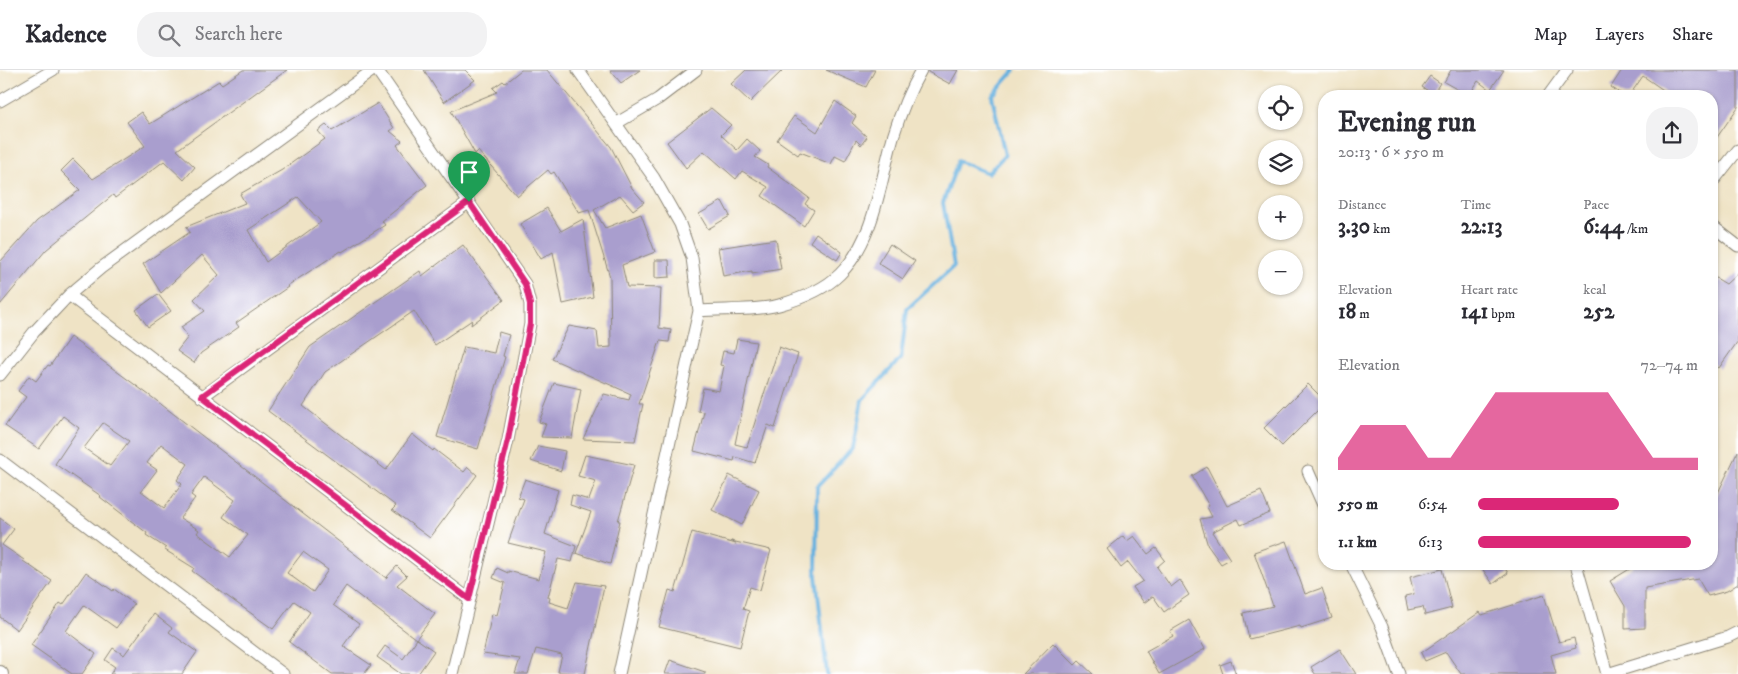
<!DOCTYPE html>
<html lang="en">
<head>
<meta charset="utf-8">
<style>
  body { margin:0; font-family:"IM FELL DW Pica",serif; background:#f2f2f3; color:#2b2b33; height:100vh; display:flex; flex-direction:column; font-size:19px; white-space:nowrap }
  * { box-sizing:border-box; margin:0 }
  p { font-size:16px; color:#7c7c81 }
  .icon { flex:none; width:28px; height:28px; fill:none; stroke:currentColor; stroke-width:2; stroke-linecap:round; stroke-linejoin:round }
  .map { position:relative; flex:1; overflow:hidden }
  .side { position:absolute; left:1318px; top:20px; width:400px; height:480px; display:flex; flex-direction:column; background:#fff; border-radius:20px; box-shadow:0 1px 4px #0004 }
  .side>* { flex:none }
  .buttons { position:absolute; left:1258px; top:15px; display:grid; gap:10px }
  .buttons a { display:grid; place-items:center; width:45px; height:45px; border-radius:50%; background:#fff; box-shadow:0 1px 4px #0004; font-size:25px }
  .pin { position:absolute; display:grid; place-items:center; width:42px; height:42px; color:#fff; margin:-51px -21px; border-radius:50% 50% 50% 0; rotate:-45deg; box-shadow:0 0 5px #0007 }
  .pin .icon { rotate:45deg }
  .round { display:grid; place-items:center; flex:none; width:52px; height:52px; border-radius:20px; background:#f2f2f3 }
  .summary { display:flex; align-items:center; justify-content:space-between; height:85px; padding:0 20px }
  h1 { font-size:28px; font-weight:800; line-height:38px }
  .figures { display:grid; grid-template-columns:repeat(3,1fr); gap:8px; height:85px; padding:5px 20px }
  .figures div { display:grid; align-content:center }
  .figures b { font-size:21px; font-weight:800 }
  .figures small { font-size:14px; font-weight:400 }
  .figures p { font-size:14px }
  .chart { height:140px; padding:10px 20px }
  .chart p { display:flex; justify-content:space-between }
  .chart svg { width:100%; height:90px; margin-top:5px; fill:#db2777; opacity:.7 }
  ul { padding:0 20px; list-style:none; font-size:16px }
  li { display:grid; grid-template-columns:80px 60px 1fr; align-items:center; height:38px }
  li i { height:12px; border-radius:6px; background:#db2777 }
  header { display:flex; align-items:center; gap:30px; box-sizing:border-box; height:70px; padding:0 25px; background:#fff; border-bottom:1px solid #e1e1e2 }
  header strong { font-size:24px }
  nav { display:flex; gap:28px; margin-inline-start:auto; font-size:18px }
  .search { width:350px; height:45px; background:#f2f2f3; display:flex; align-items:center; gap:12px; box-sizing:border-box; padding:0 18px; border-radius:20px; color:#7c7c81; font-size:19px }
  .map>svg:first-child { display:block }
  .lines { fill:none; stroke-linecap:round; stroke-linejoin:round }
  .stream { stroke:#66b1df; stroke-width:4 }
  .building { fill:#a99ece; fill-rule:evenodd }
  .minor-casing { stroke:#8d8778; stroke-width:13 }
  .tertiary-casing { stroke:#8d8778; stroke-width:16 }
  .minor { stroke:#fff; stroke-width:11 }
  .tertiary { stroke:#fff; stroke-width:14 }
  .route-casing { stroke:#fff; stroke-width:10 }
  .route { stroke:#db2777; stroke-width:6 }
</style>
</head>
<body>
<header>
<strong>Kadence</strong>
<div class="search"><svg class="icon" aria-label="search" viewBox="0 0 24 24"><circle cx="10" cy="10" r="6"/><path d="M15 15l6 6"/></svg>Search here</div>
<nav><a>Map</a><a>Layers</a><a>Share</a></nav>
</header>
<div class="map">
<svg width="1738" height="604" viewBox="0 0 1738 604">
  <rect width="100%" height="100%" fill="#fff"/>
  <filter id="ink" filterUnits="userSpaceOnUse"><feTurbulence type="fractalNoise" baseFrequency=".02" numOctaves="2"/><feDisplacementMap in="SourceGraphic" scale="10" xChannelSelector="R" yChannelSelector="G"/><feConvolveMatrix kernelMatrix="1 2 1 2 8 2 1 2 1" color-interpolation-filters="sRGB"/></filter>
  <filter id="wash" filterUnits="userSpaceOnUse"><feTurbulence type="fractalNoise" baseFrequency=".0096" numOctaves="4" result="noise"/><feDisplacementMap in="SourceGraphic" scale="20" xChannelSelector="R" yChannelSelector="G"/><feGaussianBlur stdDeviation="1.12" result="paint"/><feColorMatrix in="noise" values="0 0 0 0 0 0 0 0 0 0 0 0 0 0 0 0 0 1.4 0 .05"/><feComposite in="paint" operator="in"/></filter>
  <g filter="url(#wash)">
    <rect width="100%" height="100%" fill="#efe3c5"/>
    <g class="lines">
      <!-- stream -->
      <path class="stream" d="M827,604L816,506L817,417L853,378L862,330L901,288L907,239L954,196L943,133L958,91L988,103L1005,85L992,26L1015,0"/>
    </g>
    <g id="blocks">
      <!-- building -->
      <path class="building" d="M243,0H287L177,80L195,97L184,110L164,91L115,128L113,125L46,180L0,235V192L37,151L80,120L61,101L73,89L93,109L145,76L127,52L141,42L150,54L219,11L222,14Z
        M424,0H465L475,10L444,32Z
        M521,0H547L611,77L632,118L644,132L633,140L620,125L594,140L605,158L641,144L655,182L622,195L627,217L661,218L659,258L671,260L669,272L660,271L639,334H643L635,371L583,369L604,324L629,330L631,324L552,289L569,256L597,261L599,278L611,277L610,207L589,140L579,143L554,102L551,104L548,100L517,126L478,81L475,84L451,41L497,22L493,18L503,11L505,13Z
        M610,0H640L621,13Z
        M746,0H783L750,32L731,14Z
        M826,0H875L866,17Z
        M928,0H958L950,14L928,2Z
        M1451,0H1504L1490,20L1478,11L1469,26L1444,12Z
        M1622,0H1738V37L1711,76V26H1672L1643,6L1629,26H1624L1611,17Z
        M1430,6L1440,13L1433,24L1422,17Z
        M835,31L856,46L852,53L867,67L861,75L856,70L845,91L835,86L831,94L800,82L798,85L777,70L794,46L817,62Z
        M378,33L394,58L390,61L402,71L397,75L427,115L382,151L385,155L342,182L341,181L287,216L288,217L236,253L239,257L201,283L194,293L177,281L188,267L181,257L205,241L194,229L219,205L202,185L161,223L143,194L190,162L186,157L245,133L240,124L282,100L325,69L318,61L326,55L332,61ZM298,127L321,152L266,192L248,160Z
        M711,38L731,55L721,65L737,80L747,69L760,81L755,87L768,95L767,97L809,128L805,134L814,140L804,156L762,126L768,117L742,101L736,109L704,81L686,98L667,72Z
        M722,131L730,146L708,159L699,144Z
        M547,138L561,161L583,149L593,227L563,234L553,182L541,189L520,154Z
        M816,163L842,182L837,190L810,172Z
        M776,169L781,199L752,204V201L723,206L718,178Z
        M890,174L915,191L903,209L878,193Z
        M463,175L504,230L471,255L472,250L435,275L414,241L325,302L303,336L386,400L412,364L433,381L434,379L464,402L468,397L477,405L430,468L392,440L396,436L268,341L310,277L420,201L422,206Z
        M655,190H669L670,207L655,208Z
        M1738,203V271L1719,298L1711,292V205L1726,214Z
        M158,224L171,241L148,257L136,240Z
        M499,262L509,265L503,286L505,287L478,379L437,367L464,277L494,283Z
        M70,267L153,328L386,508L397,496L407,506L397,515L435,544L416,569L346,516L333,535L359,554L343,576L371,595L364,604H332L289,572L310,542L294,531L273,559L192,501L194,498L165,480L166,478L146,465L147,463L100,427L101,426L55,394L79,358L63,346L39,379L5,356L26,327L18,321L29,306L36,311L48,295L50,296ZM103,353L129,371L110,396L84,378ZM161,374L188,394L177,410L182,414L164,438L141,421L157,400L147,393ZM204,407L235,430L223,447L248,465L230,487L197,463L199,460L180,448L195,428L191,425ZM303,482L328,500L313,522L287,503Z
        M737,269L756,272L735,374L747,377L779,277L798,284L775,358L768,355L755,393L735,387L734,391L694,381L704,342L698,341L703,318L719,321L724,296L720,295L723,281L734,283Z
        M554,313L581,319L572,368L541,367L546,354L539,352Z
        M1308,314L1324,330V334L1282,376L1264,358Z
        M538,376L565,381L561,401L531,391Z
        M1738,381V514L1727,521L1708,526L1698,509L1645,518V558L1625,559V536L1610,511L1633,497V494H1711V431L1715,429Z
        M585,385L634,395L618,451H620L610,494L576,483L591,442L570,435L572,425L589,430L596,411L578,406Z
        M1207,397L1227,436L1261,421L1270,443L1241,455L1238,449L1212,462L1230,489L1221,494L1208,476L1200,449L1212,447L1207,437L1209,436L1192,406Z
        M729,405L759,420L742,455L712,440Z
        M525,409L558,420L545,464L576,476L572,492L558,489L548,527L550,528L549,532L568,538L577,512L604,516L585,604L558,602L562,585L536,579L528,604H515L520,589L483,584L492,544L497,545L505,513L493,508L497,498L508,503V501L539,509L546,482L508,473L524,429L518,427Z
        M0,448L14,459L2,475L24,490L23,491L52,511L17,560L0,547Z
        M692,462L736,474L731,471L771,480L760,520L750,517L743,539L749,541L740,577L659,557L669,520L675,522Z
        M1123,466L1127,471L1134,466L1148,484L1156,478L1165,490L1157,497L1171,517L1180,510L1189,525L1164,542L1153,526L1144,533L1133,517L1143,511L1128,492L1121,498L1107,479Z
        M1286,471L1305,524L1322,518L1332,548L1301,558L1300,556L1249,569L1243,543L1273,536L1254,482Z
        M1479,494H1502L1508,503L1493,514Z
        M1442,499L1452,538L1425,545L1423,537L1408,540L1405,526L1414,524L1410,507Z
        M86,502L113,521L114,519L134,534L116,558L84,535L66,561L96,584L82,604H72L31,575L60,533L63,535Z
        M1544,525L1559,572L1574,568L1576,578L1551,585L1556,604H1461L1446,582L1425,591L1421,583L1480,542L1482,545Z
        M154,544L172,558L169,562L197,582L182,604H110L115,597L105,590L113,578L124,585Z
        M1189,550L1205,579L1159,604L1146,581L1173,566L1170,561Z
        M417,569L434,581L418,604H401L377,587L385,576L403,589Z
        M1053,573L1075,595L1079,591L1093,604H1023Z
        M1340,579L1356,604H1315L1311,597Z
        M670,590L705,602V604H665Z
        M1231,591L1236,604H1223L1220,595Z"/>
    </g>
  </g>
  <g filter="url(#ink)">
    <use href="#blocks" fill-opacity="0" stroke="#8d8778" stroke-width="1"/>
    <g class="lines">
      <!-- minor casing -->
      <g class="minor-casing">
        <path id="minor" d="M377,0L525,214L530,234V254L508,370L452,604
          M578,0L654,108L680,154L692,188L699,241L688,289L619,604
          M1548,26L1567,0
          M0,31L53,0
          M617,53L658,29L696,0
          M1711,114L1738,80
          M1711,155L1738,176
          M69,225L469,529
          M699,241C722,239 758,241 779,235C800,229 824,220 840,204C875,169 880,112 893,67C900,44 909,21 921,0
          M0,305L34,262L69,225L101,198L373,0
          M202,327L469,132
          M0,390L283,604
          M1308,401L1324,437
          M1351,494L1382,557L1399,604
          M1576,494L1607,604
          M1607,604L1728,567L1738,562"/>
      </g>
      <!-- tertiary casing -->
      <g class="tertiary-casing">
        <path id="tertiary" d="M0,603L1,604"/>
      </g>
      <!-- minor -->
      <use href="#minor" class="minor"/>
      <!-- tertiary -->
      <use href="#tertiary" class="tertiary"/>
    </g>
  </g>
  <g class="lines" filter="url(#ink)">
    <!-- route casing -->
    <g class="route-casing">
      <path id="route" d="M469,132L525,214L530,234V254L508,370L469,529L202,326Z"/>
    </g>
    <!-- route -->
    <use href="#route" class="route"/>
  </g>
</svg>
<div class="buttons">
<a><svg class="icon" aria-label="locate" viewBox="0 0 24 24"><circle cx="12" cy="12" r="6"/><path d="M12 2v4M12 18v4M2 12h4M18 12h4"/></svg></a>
<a><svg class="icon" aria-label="layers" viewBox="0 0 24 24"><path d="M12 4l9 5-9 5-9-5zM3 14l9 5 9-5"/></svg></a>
<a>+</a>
<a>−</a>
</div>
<div class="pin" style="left:469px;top:132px;background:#1e9e55"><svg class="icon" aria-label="arrive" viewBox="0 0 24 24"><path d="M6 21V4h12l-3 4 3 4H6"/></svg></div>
<section class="side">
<div class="summary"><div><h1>Evening run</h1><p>20:13 · 6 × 550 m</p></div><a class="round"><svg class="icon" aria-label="share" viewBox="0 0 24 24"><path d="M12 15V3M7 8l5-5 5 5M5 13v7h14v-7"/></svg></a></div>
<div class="figures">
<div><p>Distance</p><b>3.30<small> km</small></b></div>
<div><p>Time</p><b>22:13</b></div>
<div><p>Pace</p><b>6:44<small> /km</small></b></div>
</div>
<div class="figures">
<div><p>Elevation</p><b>18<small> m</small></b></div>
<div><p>Heart rate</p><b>141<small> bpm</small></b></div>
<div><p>kcal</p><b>252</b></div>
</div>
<div class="chart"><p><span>Elevation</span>72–74 m</p>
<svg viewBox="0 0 160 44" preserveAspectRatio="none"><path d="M0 44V38L10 22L20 22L30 22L40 38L50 38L60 22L70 6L80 6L90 6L100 6L110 6L120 6L130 22L140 38L150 38L160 38V44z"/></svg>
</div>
<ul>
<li><b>550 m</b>6:54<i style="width:64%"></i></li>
<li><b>1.1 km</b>6:13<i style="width:97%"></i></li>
</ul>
</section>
</div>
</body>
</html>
